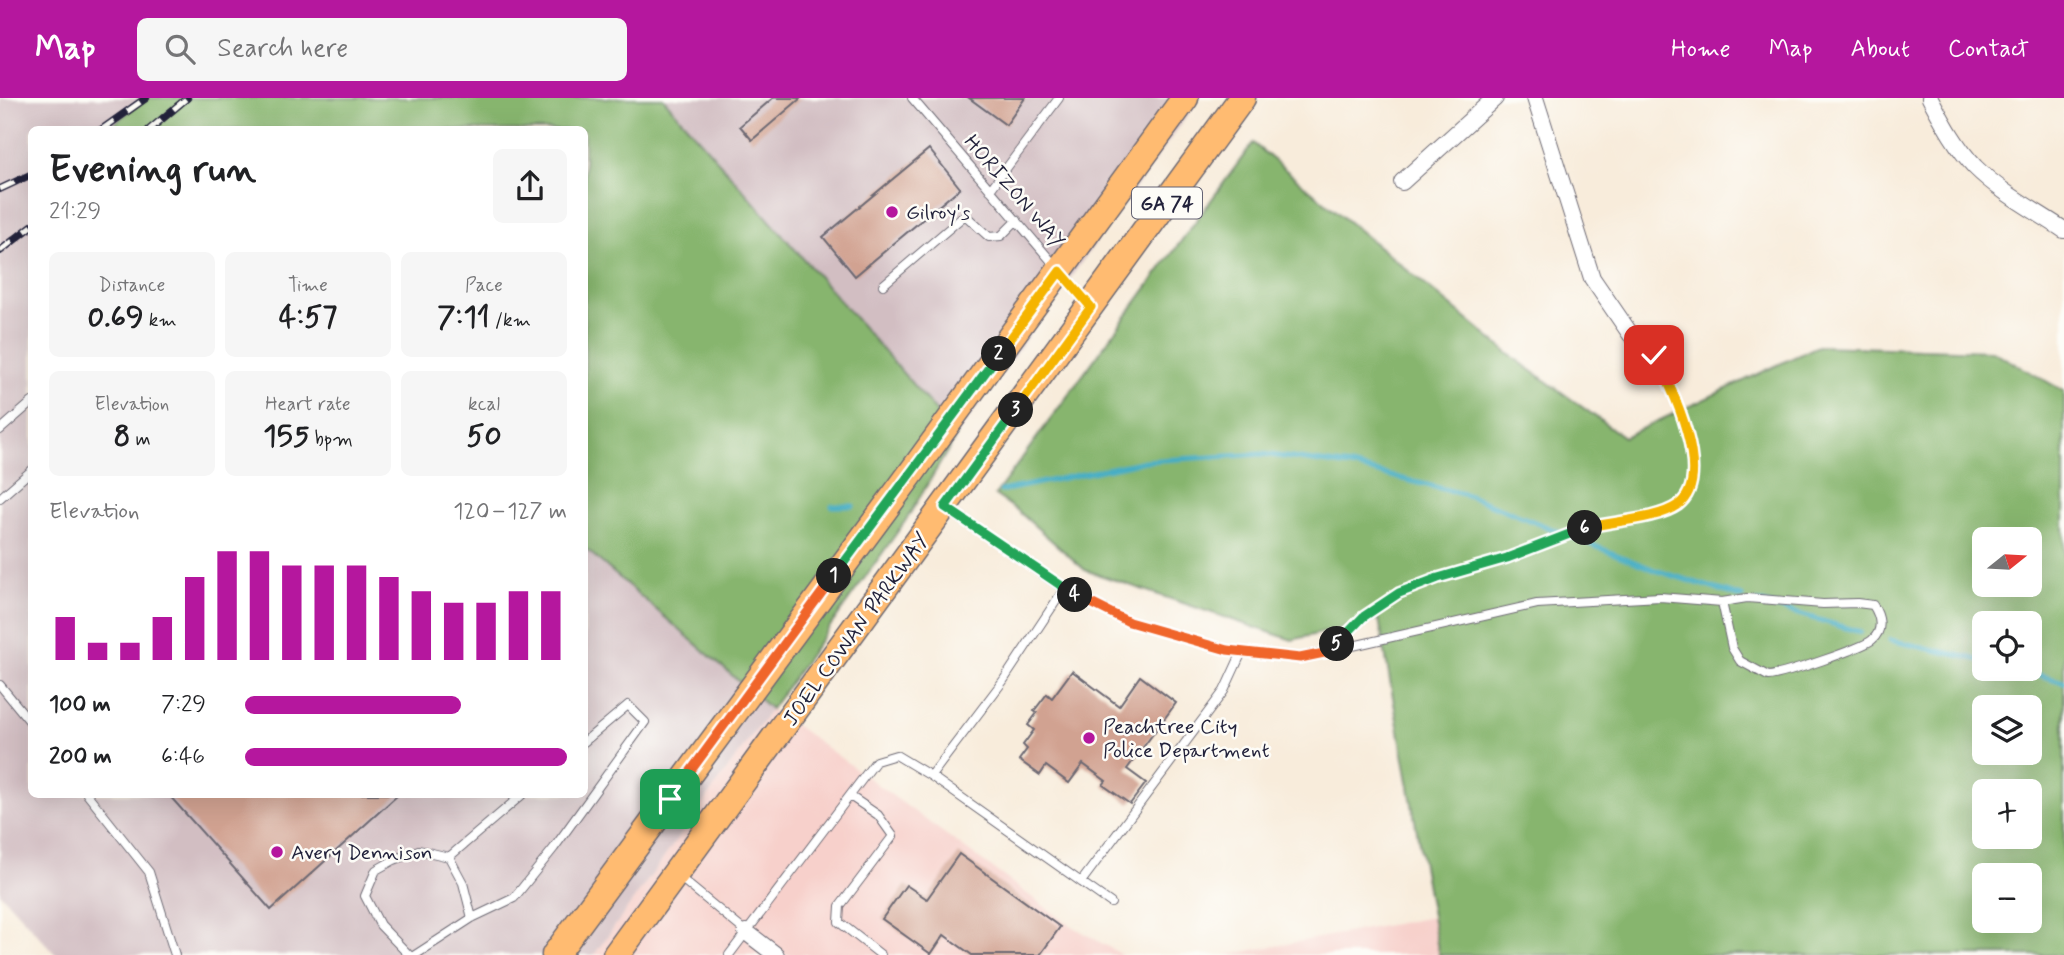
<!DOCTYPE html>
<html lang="en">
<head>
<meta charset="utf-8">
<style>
  body { margin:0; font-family:Mynerve,sans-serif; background:#f6f6f6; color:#202124; height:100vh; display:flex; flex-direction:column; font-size:26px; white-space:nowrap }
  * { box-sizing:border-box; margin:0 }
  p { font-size:23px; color:#757577 }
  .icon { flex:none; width:38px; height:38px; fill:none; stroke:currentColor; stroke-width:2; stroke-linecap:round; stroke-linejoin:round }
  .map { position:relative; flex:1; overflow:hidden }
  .details { position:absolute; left:28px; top:28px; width:560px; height:672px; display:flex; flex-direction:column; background:#fff; border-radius:10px; box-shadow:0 7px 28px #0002 }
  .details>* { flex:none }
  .needle { width:46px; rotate:72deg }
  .tools { position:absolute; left:1972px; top:429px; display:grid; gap:14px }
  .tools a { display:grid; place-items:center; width:70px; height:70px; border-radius:10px; background:#fff; box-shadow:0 7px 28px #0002; font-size:35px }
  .pin { position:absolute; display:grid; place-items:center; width:60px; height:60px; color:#fff; margin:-30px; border-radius:14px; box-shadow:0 4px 10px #0006 }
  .km { position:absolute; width:35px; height:35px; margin:-18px; border-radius:50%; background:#222; color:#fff; font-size:19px; line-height:35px; text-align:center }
  .round { display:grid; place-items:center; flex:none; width:74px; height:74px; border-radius:10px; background:#f6f6f6 }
  .headline { display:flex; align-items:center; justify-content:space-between; height:119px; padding:0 21px }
  h1 { font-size:38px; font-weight:700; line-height:52px }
  .stats { display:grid; grid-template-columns:repeat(3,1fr); gap:10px; height:119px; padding:7px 21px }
  .stats div { display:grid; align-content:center; border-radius:10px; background:#f6f6f6; text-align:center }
  .stats b { font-size:30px; font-weight:700 }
  .stats small { font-size:19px; font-weight:400 }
  .stats p { font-size:19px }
  .chart { height:196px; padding:14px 21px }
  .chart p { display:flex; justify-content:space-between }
  .chart svg { width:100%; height:126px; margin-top:7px; stroke:#b5179e; stroke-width:6 }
  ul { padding:0 21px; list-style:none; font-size:23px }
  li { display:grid; grid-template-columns:112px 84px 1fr; align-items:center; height:52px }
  li i { height:18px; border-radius:9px; background:#b5179e }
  header { display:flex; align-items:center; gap:42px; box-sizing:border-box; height:98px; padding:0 35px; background:#b5179e; color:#fff }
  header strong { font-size:33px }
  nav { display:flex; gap:38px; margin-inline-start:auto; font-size:24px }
  .search { width:490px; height:63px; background:#f6f6f6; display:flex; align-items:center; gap:18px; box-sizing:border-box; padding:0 24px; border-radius:10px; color:#757577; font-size:26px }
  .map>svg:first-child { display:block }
  .built { fill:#f7d0cb }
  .industrial { fill:#d2bec2 }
  .forest { fill:#87b56e; stroke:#546c54; stroke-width:2; fill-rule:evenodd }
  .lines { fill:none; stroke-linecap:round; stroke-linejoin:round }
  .stream { stroke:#44adc4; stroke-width:5 }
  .building { fill:#d1a291 }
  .service-casing { stroke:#6d6973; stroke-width:10 }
  .minor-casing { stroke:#6d6973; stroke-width:18 }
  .primary-casing { stroke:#6d6973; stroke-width:29 }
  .path { stroke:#6d6973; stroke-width:3.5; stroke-dasharray:2 5; stroke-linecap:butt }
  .service { stroke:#fff; stroke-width:8 }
  .minor { stroke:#fff; stroke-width:16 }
  .primary { stroke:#ffbb71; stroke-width:26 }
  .rail-casing { stroke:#22223b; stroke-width:8 }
  .rail { stroke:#fdfcf7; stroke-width:5; stroke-dasharray:16; stroke-linecap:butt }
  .split-1-casing { stroke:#fff; stroke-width:14 }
  .split-2-casing { stroke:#fff; stroke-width:14 }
  .split-3-casing { stroke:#fff; stroke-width:14 }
  .split-4-casing { stroke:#fff; stroke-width:14 }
  .split-5-casing { stroke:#fff; stroke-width:14 }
  .split-6-casing { stroke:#fff; stroke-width:14 }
  .split-7-casing { stroke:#fff; stroke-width:14 }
  .split-1 { stroke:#f0652b; stroke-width:9 }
  .split-2 { stroke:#22a559; stroke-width:9 }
  .split-3 { stroke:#f5b400; stroke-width:9 }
  .split-4 { stroke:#22a559; stroke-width:9 }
  .split-5 { stroke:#f0652b; stroke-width:9 }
  .split-6 { stroke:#22a559; stroke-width:9 }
  .split-7 { stroke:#f5b400; stroke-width:9 }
  .poi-dot { fill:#b5179e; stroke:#fdfcf7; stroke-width:2.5 }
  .labels { text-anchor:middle; stroke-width:5; stroke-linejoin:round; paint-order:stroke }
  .shield { fill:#fdfcf7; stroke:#646373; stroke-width:2 }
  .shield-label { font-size:19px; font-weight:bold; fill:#22223b }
  .street-label { font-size:21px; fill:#22223b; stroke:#fdfcf7 }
  .poi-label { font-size:21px; fill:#22223b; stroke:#fdfcf7; text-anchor:start }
</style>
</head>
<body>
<header>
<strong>Map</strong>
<div class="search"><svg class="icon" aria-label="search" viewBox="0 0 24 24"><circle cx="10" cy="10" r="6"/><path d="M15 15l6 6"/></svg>Search here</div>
<nav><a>Home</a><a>Map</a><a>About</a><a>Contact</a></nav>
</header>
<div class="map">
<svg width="2064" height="857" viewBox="0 0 2064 857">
  <rect width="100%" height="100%" fill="#fdfcf7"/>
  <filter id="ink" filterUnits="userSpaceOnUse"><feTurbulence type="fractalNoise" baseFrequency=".0143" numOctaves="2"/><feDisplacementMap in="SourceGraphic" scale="14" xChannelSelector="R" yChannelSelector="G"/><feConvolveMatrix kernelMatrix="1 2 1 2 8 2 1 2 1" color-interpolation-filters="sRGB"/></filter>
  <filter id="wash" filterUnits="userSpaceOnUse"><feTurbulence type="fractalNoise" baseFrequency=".00686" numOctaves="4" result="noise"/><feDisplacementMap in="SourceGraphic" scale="28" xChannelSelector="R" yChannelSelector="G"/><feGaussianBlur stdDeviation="1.57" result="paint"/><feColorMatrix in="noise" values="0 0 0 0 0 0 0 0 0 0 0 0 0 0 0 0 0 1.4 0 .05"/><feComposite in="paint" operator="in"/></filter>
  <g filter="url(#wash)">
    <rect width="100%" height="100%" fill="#f8ecdb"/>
    <!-- built -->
    <path class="built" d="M771,611L801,631L1067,825L1122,857H594Z
      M1432,819L1439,857H1226Z"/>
    <!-- industrial -->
    <path class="industrial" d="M0,0H145L107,31L32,32V696H584L585,450L771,611L594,857H56L0,795Z
      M663,0H1200L957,337Z"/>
    <!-- forest -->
    <path class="forest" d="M145,0H663L957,337L906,422L771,611L585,450L584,32H107Z
      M1253,45L1514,260L1624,339L1818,248L1992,253L2064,293V857H1439L1379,521L1292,542L1085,472L1018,413L995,397ZM1984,441H2030V486H1984ZM1984,525H2030V570H1984ZM1984,609H2030V654H1984ZM1984,693H2030V738H1984ZM1984,777H2030V822H1984Z"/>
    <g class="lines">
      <!-- stream -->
      <path class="stream" d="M1001,393L1145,363L1262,356L1351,368L1467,397L1655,472L1742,499
        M832,408H853
        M1758,504L1860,534
        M1890,542L1984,563
        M2013,570L2064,584"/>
    </g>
    <g id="blocks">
      <!-- building -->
      <path class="building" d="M773,0H801L752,42L740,28Z
        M969,0H1025L1006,27Z
        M929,51L960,90L855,178L823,139Z
        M1072,573L1119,608L1140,578L1176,605L1127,671L1146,685L1130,706L1103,687L1106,683L1083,666L1069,685L1046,668L1040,677L1019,662L1027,651L1023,647L1034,632L1028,627L1037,615L1034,613L1047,596L1052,600Z
        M168,696H399L271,812Z
        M959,756L1060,829L1040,857H972L944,837L931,856L882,821L906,787L927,801Z"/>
    </g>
  </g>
  <g filter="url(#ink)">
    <use href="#blocks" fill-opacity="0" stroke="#6d6973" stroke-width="2"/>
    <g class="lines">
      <!-- service casing -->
      <g class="service-casing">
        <path id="service" d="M912,0L1087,205
          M990,92L1059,0
          M883,187L965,117L989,139L1001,138L1017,122
          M0,332L32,304
          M0,400L32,372
          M946,410L1064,491L1129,524L1227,552L1242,554L1300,560L1537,506L1660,499L1722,504L1747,500L1823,506L1857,505L1873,507C1880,518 1884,532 1872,542C1862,550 1783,577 1768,578L1740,563L1732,550L1722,504
          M0,587L32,626
          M931,678L1003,583L1064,491
          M87,696L149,774L175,857
          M850,698L878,717L893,738L840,808L839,824L881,857
          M678,778L746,834
          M1081,784L1224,593L1242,554
          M472,820L463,785L449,759L523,696
          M409,857L380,827L365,798L376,772L394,762L419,752L449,759
          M415,857L472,820L514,800L554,750L645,624L628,607L584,644
          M729,857L876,663L896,657L931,678L1111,805"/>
      </g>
      <!-- minor casing -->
      <g class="minor-casing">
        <path id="minor" d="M1535,0L1592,180L1631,237
          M1930,0C1943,24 1956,49 1975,69C2000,94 2034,112 2064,132
          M1402,84L1495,0
          M746,834L776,857"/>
      </g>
      <!-- primary casing -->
      <g class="primary-casing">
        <path id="primary" d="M555,857L904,385L1185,0
          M616,857L1242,0"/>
      </g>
      <!-- path -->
      <path class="path" d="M1345,537C1390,489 1446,480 1506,461C1534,451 1562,436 1591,429C1616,423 1658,421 1678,407C1715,380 1671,272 1644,248"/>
      <!-- service -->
      <use href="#service" class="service"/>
      <!-- minor -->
      <use href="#minor" class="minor"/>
      <!-- primary -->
      <use href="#primary" class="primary"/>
      <!-- rail casing -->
      <g class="rail-casing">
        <path id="rail" d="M101,32L146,0
          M149,32L187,0
          M0,91L32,76
          M0,153L32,128"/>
      </g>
      <!-- rail -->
      <use href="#rail" class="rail"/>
    </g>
  </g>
  <g class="lines" filter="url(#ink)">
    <!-- split-1 casing -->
    <g class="split-1-casing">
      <path id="split-1" d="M670,701L834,478"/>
    </g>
    <!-- split-2 casing -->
    <g class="split-2-casing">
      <path id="split-2" d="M834,478L999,256"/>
    </g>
    <!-- split-3 casing -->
    <g class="split-3-casing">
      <path id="split-3" d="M999,256L1060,173L1091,209L1016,312"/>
    </g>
    <!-- split-4 casing -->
    <g class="split-4-casing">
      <path id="split-4" d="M1016,312L945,409L1075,497"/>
    </g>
    <!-- split-5 casing -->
    <g class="split-5-casing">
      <path id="split-5" d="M1075,497L1129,524L1227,552L1300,560L1329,554L1337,546"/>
    </g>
    <!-- split-6 casing -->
    <g class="split-6-casing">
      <path id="split-6" d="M1337,546L1363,519L1399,495L1438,480L1507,460L1585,430"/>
    </g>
    <!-- split-7 casing -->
    <g class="split-7-casing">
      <path id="split-7" d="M1585,430C1610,423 1657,422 1678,407C1715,380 1672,288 1654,257"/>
    </g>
    <!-- split-1 -->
    <use href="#split-1" class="split-1"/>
    <!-- split-2 -->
    <use href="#split-2" class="split-2"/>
    <!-- split-3 -->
    <use href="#split-3" class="split-3"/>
    <!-- split-4 -->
    <use href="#split-4" class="split-4"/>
    <!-- split-5 -->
    <use href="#split-5" class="split-5"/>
    <!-- split-6 -->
    <use href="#split-6" class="split-6"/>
    <!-- split-7 -->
    <use href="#split-7" class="split-7"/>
  </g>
  <!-- markers -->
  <g class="poi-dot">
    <circle cx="892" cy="114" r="7"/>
    <circle cx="1089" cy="640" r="7"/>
    <circle cx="277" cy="754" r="7"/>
  </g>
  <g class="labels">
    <!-- shield labels -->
    <rect class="shield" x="1132" y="89.5" width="70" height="31" rx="5"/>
    <g class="shield-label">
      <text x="1167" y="112">GA 74</text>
    </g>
    <!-- street labels -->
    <g class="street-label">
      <text transform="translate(1015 93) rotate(49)" y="7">HORIZON WAY</text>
      <text transform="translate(856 531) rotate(-54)" y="7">JOEL COWAN PARKWAY</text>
    </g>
    <!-- poi labels -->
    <g class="poi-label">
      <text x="906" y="121">Gilroy's</text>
      <text x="1103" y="635">Peachtree City<tspan x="1103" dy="24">Police Department</tspan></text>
      <text x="291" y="761">Avery Dennison</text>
    </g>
  </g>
</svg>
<div class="tools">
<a><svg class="needle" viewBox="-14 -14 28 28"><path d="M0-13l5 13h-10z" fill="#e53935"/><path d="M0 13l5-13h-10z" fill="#757577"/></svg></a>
<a><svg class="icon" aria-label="locate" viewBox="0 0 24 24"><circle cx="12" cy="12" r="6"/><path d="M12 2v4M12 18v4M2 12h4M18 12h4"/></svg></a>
<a><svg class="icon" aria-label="layers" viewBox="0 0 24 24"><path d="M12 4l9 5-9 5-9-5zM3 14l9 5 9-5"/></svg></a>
<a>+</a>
<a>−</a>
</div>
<div class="pin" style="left:670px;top:701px;background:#1e9e55"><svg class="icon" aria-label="arrive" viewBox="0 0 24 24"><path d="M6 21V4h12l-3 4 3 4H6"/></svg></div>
<div class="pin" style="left:1654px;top:257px;background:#d93025"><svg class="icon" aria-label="check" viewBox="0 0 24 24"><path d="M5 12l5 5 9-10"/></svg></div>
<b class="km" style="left:834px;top:478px">1</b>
<b class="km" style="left:999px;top:256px">2</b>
<b class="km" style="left:1016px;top:312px">3</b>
<b class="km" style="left:1075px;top:497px">4</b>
<b class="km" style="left:1337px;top:546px">5</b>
<b class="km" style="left:1585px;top:430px">6</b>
<section class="details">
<div class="headline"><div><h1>Evening run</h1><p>21:29</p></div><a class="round"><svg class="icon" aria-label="share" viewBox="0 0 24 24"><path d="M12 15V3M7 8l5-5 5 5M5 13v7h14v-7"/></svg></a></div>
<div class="stats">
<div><p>Distance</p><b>0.69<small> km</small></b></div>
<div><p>Time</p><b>4:57</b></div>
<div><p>Pace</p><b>7:11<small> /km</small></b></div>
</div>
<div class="stats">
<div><p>Elevation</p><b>8<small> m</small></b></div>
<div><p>Heart rate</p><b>155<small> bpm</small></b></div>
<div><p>kcal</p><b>50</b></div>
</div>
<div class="chart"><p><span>Elevation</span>120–127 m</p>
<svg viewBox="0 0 160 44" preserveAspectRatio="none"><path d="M5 44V29M15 44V38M25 44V38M35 44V29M45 44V15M55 44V6M65 44V6M75 44V11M85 44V11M95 44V11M105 44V15M115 44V20M125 44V24M135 44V24M145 44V20M155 44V20"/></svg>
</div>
<ul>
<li><b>100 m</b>7:29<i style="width:67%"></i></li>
<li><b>200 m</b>6:46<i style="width:100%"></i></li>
</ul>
</section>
</div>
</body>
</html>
